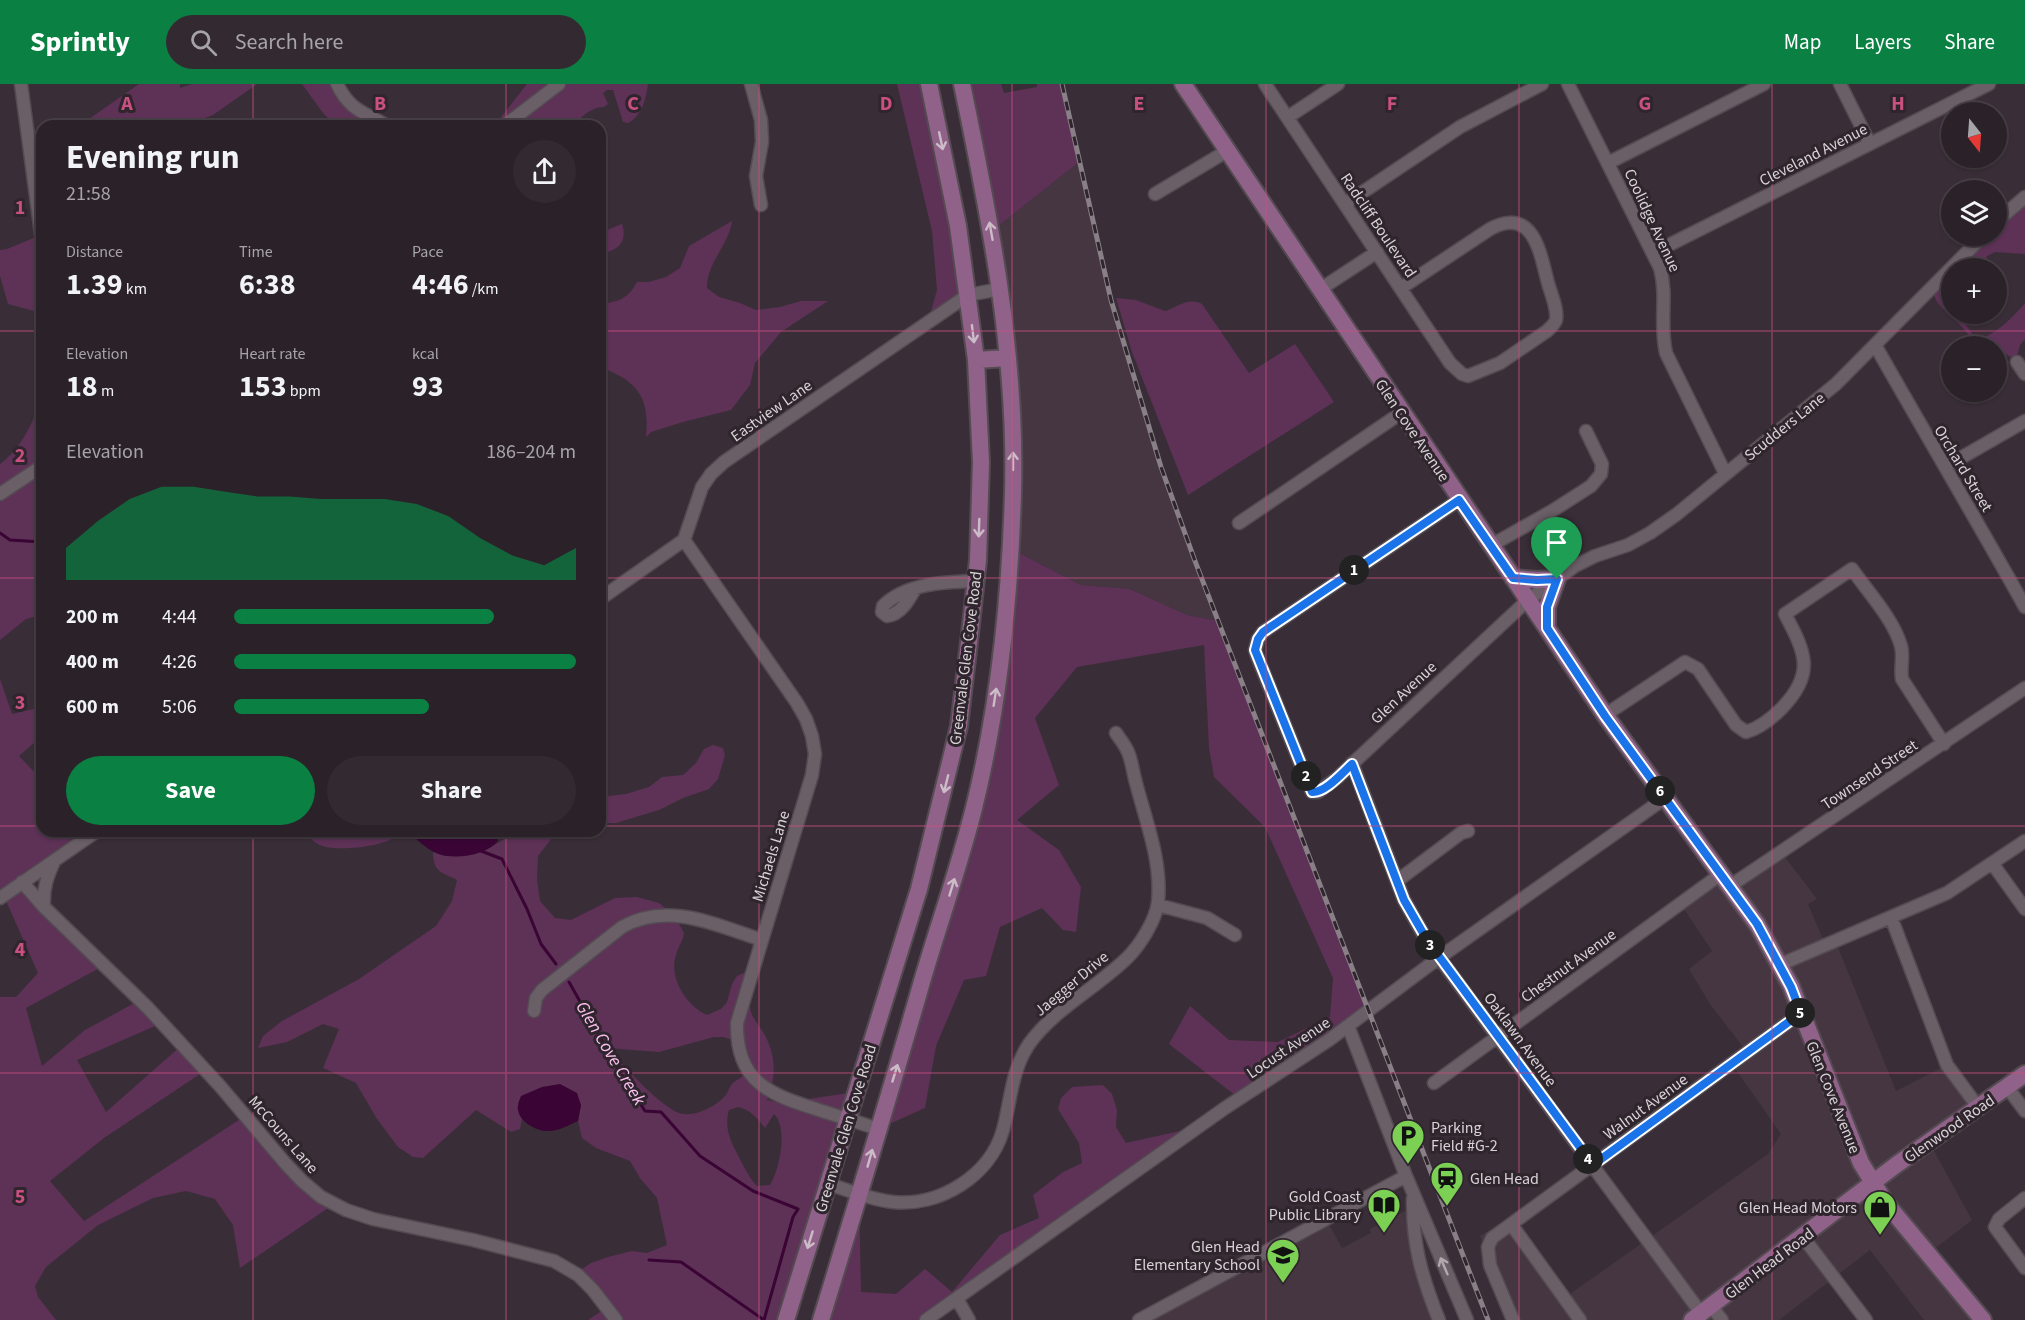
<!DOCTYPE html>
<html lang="en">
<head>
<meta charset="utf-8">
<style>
  body { margin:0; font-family:"Source Sans 3",sans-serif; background:#332a31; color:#f1f3f6; height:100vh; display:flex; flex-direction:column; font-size:22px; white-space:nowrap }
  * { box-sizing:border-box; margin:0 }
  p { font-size:20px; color:#a6a4a8 }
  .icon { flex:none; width:33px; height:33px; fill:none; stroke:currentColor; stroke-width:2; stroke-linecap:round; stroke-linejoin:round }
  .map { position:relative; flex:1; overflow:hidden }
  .sheet { position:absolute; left:36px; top:36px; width:570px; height:717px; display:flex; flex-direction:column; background:#2b2229; border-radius:18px; box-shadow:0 2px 4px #0004,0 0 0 2px #473f46 }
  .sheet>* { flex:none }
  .needle { width:39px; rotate:163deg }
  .tools { position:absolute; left:1941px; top:18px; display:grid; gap:12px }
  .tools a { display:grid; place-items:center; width:66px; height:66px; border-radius:50%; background:#2b2229; box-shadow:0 2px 4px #0004,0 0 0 2px #473f46; font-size:30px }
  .pin { position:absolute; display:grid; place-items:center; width:51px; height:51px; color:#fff; margin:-62px -26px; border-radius:50% 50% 50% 0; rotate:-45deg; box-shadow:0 0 6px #0007 }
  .pin .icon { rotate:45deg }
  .km { position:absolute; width:30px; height:30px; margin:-15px; border-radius:50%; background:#222; color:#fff; font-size:16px; line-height:30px; text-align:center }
  .round { display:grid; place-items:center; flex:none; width:63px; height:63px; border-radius:32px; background:#332a31 }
  .summary { display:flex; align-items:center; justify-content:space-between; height:102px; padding:0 30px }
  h1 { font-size:33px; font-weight:700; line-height:45px }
  .metrics { display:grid; grid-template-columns:repeat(3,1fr); gap:9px; height:102px; padding:6px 30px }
  .metrics div { display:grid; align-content:center }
  .metrics b { font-size:30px; font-weight:700 }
  .metrics small { font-size:16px; font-weight:400 }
  .metrics p { font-size:16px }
  .chart { height:168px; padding:12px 30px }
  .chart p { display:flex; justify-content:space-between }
  .chart svg { width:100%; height:108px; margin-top:6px; fill:#0b8043; opacity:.7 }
  .cta { display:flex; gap:12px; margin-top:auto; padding:12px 30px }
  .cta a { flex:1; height:69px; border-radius:36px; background:#0b8043; color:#fff; font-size:24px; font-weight:700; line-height:69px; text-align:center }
  .cta a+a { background:#332a31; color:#f1f3f6 }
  ul { padding:0 30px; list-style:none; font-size:20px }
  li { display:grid; grid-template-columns:96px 72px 1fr; align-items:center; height:45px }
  li i { height:15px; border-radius:8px; background:#0b8043 }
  header { display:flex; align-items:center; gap:36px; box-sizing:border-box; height:84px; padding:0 30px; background:#0b8043; color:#fff }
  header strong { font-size:28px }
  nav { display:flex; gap:33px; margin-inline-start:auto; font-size:21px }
  .search { width:420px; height:54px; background:#332a31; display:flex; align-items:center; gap:15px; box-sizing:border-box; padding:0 21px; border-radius:33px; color:#a6a4a8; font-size:22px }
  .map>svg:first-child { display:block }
  .built { fill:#463642 }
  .green { fill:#5e3157; fill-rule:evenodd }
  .water { fill:#3a0534 }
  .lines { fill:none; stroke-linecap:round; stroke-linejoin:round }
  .stream { stroke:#3a0534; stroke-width:3 }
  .minor-casing { stroke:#544b52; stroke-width:15 }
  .major-casing { stroke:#544b52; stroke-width:20 }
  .minor { stroke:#6a5e67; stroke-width:12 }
  .major { stroke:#916289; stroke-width:16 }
  .rail-casing { stroke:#898087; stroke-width:5 }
  .rail { stroke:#2f252d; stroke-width:3; stroke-dasharray:9; stroke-linecap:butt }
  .oneway { stroke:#cbbcc7 }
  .oneway2 { stroke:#b2a9b0 }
  .route-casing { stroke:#fff; stroke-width:12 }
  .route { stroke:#1a73e8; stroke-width:8 }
  .grid { fill:none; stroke:#c95080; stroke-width:1.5; stroke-opacity:0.55 }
  .labels { text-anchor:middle; stroke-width:6; stroke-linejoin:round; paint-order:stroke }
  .street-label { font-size:16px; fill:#d9d2d7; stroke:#2f252d }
  .poi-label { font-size:16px; fill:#d9d2d7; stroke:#2f252d; text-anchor:end }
  .water-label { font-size:18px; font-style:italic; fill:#fdc1f1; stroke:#2f252d }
  .grid-label { font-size:20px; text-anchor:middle; font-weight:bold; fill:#c95080; stroke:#2f252d; stroke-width:6; stroke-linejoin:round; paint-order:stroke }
</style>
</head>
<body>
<header>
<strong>Sprintly</strong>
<div class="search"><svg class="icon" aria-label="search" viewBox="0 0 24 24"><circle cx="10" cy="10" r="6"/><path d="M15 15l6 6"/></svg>Search here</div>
<nav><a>Map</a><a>Layers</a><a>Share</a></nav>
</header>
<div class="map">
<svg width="2025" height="1236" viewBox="0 0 2025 1236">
  <rect width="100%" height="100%" fill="#392e37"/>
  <!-- built -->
  <path class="built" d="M1079,78L1111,216L1161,383L1219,537L1187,531L1130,505L1081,501L1011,465L1014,391L992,147Z
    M1781,768L1817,815L1808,820L1825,860L1835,856L1896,1007L1947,981L1978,1023L1929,1058L1972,1136L1928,1170L1984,1236H1924L1870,1166L1779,1236H1517L1480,1152L1508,1135L1563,1215L1768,1070L1781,1050L1732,980L1747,968L1710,920L1689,885L1712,867L1680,819L1721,789L1732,803Z
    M1413,1123L1439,1236H1139L1326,1135L1342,1164L1371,1149L1370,1145Z"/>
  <!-- green -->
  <path class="green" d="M139,0H180V4L192,0H257L213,31L183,42H79Z
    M302,0H335L385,42H336L323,29Z
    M527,0H648C646,15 642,32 628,39L623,38L613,6H607L603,9L608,20L604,23C590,23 582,33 572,42H494Z
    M897,0H929L968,211L928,238L937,206L932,147Z
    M962,0H1001L1004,9L1037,3V0H1062L1079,78L992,147Z
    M2025,117V170L1995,168L1987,172L1984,184H1958L1991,152H1996L1997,146Z
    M732,137C729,161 706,180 707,204L719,213L740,219L756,226L780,223L801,217H828L781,248L755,279L750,301L731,326L683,338L651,348L646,353C650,312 637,297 600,283V220C618,218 628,215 637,198H649L666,193L680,184L689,162Z
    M622,140C628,158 618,167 600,170V149Z
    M41,151L42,157V229L8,220L0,192V166L7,165Z
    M1951,191V211L1949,216L1951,220L1952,230H1958L1976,255C1992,255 2015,231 2025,219V255L2020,261L2016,276L1997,265L1996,262H1973C1968,238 1935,227 1934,209Z
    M1116,214L1136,216L1165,227C1178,223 1188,213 1202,220L1249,289L1295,260L1334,318L1188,411L1132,268Z
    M42,315V531L26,535L0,556V380C22,364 32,339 42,315Z
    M1011,465L1081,501L1130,505L1187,531L1219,537L1369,927L1240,1015L1169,960L1190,922L1229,956L1278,958L1330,933L1333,894L1265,743L1214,693L1209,664L1204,561L1077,583L1035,634L1059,701L1017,736L1059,766L1081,803L1076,848L1063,846L1042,824L1000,843L986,892L964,896L936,962L925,1024L878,1045L974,723Z
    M0,595L12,630L42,623V652L19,672L42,696V747H67L73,762L21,796L103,882L26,924L42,982L85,946L140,916L162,939L77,976L106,1028L182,961L206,986L104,1054L50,1097L84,1137L245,1032L285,1079L334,1120L240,1184L233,1141L215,1115L186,1107L153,1114L98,1141L46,1183L35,1202L38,1213L56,1236H0V913H16L38,889L3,810L0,812Z
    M713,661L723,664L725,671L718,695L709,705L683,714L659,726L616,739H600V713L626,710L649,703L662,693L683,691L696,679L704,665Z
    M303,747H400V750C386,762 345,767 326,763C317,761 309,754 303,747Z
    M518,747H569L552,754L538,772L537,795L540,817L555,834L571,836L615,814L637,813L659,819L674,831L684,849C683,857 678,863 676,871C668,893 687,923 707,931L721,925L727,918L732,900L737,892L753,885C752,899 748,915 751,928C754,936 759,941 763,948C776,969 777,994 767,1016L782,1019L855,1008L786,1236H588L606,1224L578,1191L582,1185L591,1179L608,1173L632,1167L647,1169L667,1161L657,1114L640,1094L630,1077L596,1064L582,1054L578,1037L581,1021L517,1023L522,1035L520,1045L511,1048L476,1026L423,1074L413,1073L398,1063L377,1035L356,999L323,984L339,945L323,940L287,958L258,964L263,952L282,937L359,895L436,842L452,817L457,796C441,788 433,788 433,768L445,772L484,767ZM714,953H723L743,959C751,970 753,982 743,992C740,995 734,997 732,1000C729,1003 728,1009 725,1012C715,1023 694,1034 679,1029C658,1021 624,981 607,964L659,968ZM738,1023C751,1026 757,1034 765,1044L774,1030C788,1043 780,1085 770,1101L757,1102C750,1095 747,1088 742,1079C733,1061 723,1047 729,1026Z
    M1103,1001L1112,1010L1117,1026L1116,1043L1126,1059L1198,1043L926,1236H821L859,1109L861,1208L896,1210L925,1185L952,1208L1000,1151L1039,1134L1033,1111L1063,1088L1082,1079L1079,1059L1058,1025L1061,1014L1072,1003Z"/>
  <!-- water -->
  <path class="water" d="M407,747H493L497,751L498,757C486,772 451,777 434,768C425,764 416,754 407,747Z
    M560,1000L577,1009L581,1021L578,1037C569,1041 559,1047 549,1047C536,1048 516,1036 518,1022C518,1018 520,1015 521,1012L542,1003Z"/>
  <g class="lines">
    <!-- stream -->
    <path class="stream" d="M0,449L10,456L42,458
      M481,767L502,775L527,825L541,860L556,880
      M569,898L614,978L645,1027L661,1028L700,1072L753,1107L798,1125L793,1133L764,1236
      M649,1176L681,1178L764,1236"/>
    <!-- minor casing -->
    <g class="minor-casing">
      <path id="minor" d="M21,0L42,157
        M337,0C350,27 364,28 387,42
        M751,0L761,36L762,58L756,92L761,121
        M1265,0L1450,279L1462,290L1468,292L1500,279L1547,247C1550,244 1554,241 1556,236C1558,225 1551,210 1548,199C1540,169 1534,122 1490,145L1401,204
        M1568,0L1660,184C1668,213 1659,238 1666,269L1725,389
        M1840,0L1870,60
        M1288,33L1338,0
        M504,42L559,0
        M1608,79L1764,0
        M1155,110L1227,67
        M1345,120L1460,43L1542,0
        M1996,138L2025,113
        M1653,169L1989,0
        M1319,206L1377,168
        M1875,261C1925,349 1976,435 2025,523
        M2017,278L2025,290
        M1945,383L2025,337
        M0,410L42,382
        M1459,416L1263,548L1258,555L1255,566L1257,572L1312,708H1318L1337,694L1528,516L1575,482L1595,472L1628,461L1650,449L1677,430L1836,300L1983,152
        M1239,439L1401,329
        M684,456L797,619L806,635L812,652L815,670L812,691L737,939C736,997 768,1010 816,1025C837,1032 858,1038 878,1045
        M1490,462L1552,427L1591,402L1601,390L1602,380L1586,347
        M915,505C909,516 900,531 887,532L882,528L883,522C906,499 945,498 975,497
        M600,515L684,456L702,403L711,390L724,378L968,211L1000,205
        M1605,631L1685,578L1698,585L1736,641L1746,648C1760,644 1772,634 1782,624C1816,589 1805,568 1785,530L1852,485C1868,508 1894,536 1901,562C1904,572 1900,584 1902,595L1944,660
        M1352,679L1404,816L1427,857L1701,1229
        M1992,779L2025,825
        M1397,797L1461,749L1468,747
        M22,798L44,823L148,924L220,1002L285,1079L302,1097L321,1113L346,1126L373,1135L473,1156L554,1177L578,1191L593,1206L616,1236
        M1730,802L2025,604
        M0,814L97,747
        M1158,821L1207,834L1235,851
        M44,823C43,804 47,792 55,776
        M1891,833L1947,981L1978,1023
        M1779,881L1947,809L2025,757
        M534,927L536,914L542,906L622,843C668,817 716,841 762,856
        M1348,942L1406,1092L1467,1236
        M1434,999L1721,790
        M2007,1003L2025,1027
        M828,1100C849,1106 871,1116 893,1118C939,1123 990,1092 1003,1046C1011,1017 1011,987 1029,960C1055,924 1097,904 1128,873C1140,861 1156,836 1158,818C1162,777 1146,738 1136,699C1133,689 1132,677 1128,668C1125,661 1120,655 1116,649
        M1413,1114C1412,1160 1422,1194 1439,1236
        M2025,1114L1999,1135L1995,1143L2025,1184
        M1511,1140L1580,1236
        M1803,1153L1866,1236
        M957,1215L969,1236
        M1711,1222L1722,1236
        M926,1236L1225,1024L1329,956L1440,873L1665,714
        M1139,1236L1406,1092
        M1513,1236L1490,1181L1488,1163L1492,1154L1801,929"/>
    </g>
    <!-- major casing -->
    <g class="major-casing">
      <path id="major" d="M1183,0L1605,631L1757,840L1791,902L1861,1079L1885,1118L1983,1236
        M976,276L1008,274
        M1513,494L1537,496L1557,495L1547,523V544
        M786,1236L919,805L959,642L970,550L978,476L981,378L976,276L958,142L929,0
        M821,1236C855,1125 889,1013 921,901C938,842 959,784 974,724C999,622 1010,514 1013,409C1017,271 990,135 962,0
        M1692,1236L1896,1081L2025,990"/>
    </g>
    <!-- minor -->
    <use href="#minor" class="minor"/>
    <!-- major -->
    <use href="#major" class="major"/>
    <!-- rail casing -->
    <g class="rail-casing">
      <path id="rail" d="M1062,0L1111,216L1161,383L1195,477L1488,1236"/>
    </g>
    <!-- rail -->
    <use href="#rail" class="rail"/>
  </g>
  <!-- one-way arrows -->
  <defs><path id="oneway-shaft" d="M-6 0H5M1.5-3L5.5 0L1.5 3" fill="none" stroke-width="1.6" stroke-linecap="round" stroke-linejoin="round" transform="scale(1.5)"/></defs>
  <g class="oneway">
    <use href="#oneway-shaft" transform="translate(941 57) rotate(78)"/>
    <use href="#oneway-shaft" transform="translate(991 147) rotate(-100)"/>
    <use href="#oneway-shaft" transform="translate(973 250) rotate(83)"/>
    <use href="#oneway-shaft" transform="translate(1013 377) rotate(-90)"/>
    <use href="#oneway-shaft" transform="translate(979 444) rotate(92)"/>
    <use href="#oneway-shaft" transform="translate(995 613) rotate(-81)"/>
    <use href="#oneway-shaft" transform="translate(946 700) rotate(104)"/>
    <use href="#oneway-shaft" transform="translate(952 803) rotate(-73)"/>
    <use href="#oneway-shaft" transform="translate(895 989) rotate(-73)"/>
    <use href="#oneway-shaft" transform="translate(870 1074) rotate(-74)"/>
    <use href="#oneway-shaft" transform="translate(810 1156) rotate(107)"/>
  </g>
  <use class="oneway2" href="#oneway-shaft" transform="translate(1444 1182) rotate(-113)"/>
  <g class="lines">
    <!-- route casing -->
    <g class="route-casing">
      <path id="route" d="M1459,416L1513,494L1537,496L1557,495L1547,523V544L1605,632L1757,840L1791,903L1801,929L1593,1081L1427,856L1404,816L1352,680C1342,689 1325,709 1312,708L1255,566L1258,555L1263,548Z"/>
    </g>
    <!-- route -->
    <use href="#route" class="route"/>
  </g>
  <!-- grid -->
  <path class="grid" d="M253,0V42M506,0V42M759,0V1236M1012,0V1236M1266,0V1236M1519,0V1236M1772,0V1236M0,247H42M600,247H2025M0,494H42M600,494H2025M0,742H42M600,742H2025M253,747V1236M506,747V1236M0,989H2025"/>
  <!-- icons -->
  <defs>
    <g id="parking-pin" transform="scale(1.725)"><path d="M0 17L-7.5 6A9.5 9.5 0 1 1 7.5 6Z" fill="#7cd154" stroke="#2f252d"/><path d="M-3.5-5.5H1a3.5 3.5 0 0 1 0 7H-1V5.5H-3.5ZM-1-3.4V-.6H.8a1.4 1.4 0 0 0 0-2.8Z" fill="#111"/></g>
    <g id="station-pin" transform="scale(1.725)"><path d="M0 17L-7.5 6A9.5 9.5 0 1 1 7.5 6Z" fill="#7cd154" stroke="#2f252d"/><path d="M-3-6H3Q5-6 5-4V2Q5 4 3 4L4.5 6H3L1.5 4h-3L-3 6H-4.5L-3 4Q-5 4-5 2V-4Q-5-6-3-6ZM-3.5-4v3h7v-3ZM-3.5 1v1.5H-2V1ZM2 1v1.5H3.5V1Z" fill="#111"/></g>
    <g id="library-pin" transform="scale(1.725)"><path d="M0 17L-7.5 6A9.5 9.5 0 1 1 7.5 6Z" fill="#7cd154" stroke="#2f252d"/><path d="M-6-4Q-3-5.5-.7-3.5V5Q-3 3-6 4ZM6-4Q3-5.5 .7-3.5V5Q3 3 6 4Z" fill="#111"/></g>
    <g id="shop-pin" transform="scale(1.725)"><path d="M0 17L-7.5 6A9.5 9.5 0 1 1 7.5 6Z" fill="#7cd154" stroke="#2f252d"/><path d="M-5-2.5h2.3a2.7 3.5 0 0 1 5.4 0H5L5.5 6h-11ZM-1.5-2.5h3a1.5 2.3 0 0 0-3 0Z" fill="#111"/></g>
    <g id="school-pin" transform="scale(1.725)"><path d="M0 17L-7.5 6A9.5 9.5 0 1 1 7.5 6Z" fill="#7cd154" stroke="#2f252d"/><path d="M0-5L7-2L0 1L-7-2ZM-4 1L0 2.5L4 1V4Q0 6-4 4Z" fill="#111"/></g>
  </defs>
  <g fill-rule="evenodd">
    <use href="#parking-pin" x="1408" y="1052"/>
    <use href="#station-pin" x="1447" y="1094"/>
    <use href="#library-pin" x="1384" y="1121"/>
    <use href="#shop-pin" x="1880" y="1123"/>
    <use href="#school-pin" x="1283" y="1171"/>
  </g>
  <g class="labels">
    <!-- street labels -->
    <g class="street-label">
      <text transform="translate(1813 70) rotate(-27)" y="6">Cleveland Avenue</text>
      <text transform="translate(1653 136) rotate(65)" y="6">Coolidge Avenue</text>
      <text transform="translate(1379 141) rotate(56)" y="6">Radcliff Boulevard</text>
      <text transform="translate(771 326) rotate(-35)" y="6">Eastview Lane</text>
      <text transform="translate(1784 342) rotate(-39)" y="6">Scudders Lane</text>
      <text transform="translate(1413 346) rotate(56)" y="6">Glen Cove Avenue</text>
      <text transform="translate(1964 384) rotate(59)" y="6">Orchard Street</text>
      <text transform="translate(965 574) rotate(-83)" y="6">Greenvale Glen Cove Road</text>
      <text transform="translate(1403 608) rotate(-43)" y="6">Glen Avenue</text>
      <text transform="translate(1869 690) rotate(-34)" y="6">Townsend Street</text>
      <text transform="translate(770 772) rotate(-73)" y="6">Michaels Lane</text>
      <text transform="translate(1568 881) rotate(-36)" y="6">Chestnut Avenue</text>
      <text transform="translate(1071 899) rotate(-40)" y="6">Jaegger Drive</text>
      <text transform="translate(1521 955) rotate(54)" y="6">Oaklawn Avenue</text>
      <text transform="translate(1288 963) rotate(-34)" y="6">Locust Avenue</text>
      <text transform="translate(1834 1013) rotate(68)" y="6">Glen Cove Avenue</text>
      <text transform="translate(1645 1022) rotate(-36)" y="6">Walnut Avenue</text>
      <text transform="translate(845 1044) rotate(-73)" y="6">Greenvale Glen Cove Road</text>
      <text transform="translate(1949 1044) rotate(-35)" y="6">Glenwood Road</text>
      <text transform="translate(284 1050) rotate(49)" y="6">McCouns Lane</text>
      <text transform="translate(1769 1179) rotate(-37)" y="6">Glen Head Road</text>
    </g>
    <!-- poi labels -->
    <g class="poi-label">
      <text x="1431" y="1049" text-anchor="start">Parking<tspan x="1431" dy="18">Field #G-2</tspan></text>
      <text x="1470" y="1100" text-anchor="start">Glen Head</text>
      <text x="1361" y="1118">Gold Coast<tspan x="1361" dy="18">Public Library</tspan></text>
      <text x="1857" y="1129">Glen Head Motors</text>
      <text x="1260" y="1168">Glen Head<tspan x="1260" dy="18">Elementary School</tspan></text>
    </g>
    <!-- water labels -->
    <g class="water-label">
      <text transform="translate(611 969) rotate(59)" y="6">Glen Cove Creek</text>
    </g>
  </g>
  <g class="grid-label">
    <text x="127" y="26">A</text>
    <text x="380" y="26">B</text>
    <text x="633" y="26">C</text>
    <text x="886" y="26">D</text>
    <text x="1139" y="26">E</text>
    <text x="1392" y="26">F</text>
    <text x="1645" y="26">G</text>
    <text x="1898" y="26">H</text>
    <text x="20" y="130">1</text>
    <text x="20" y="378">2</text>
    <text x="20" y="625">3</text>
    <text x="20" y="872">4</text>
    <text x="20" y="1119">5</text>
  </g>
</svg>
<div class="tools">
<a><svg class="needle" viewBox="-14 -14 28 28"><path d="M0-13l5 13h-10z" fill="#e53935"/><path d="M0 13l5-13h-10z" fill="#a6a4a8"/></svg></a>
<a><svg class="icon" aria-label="layers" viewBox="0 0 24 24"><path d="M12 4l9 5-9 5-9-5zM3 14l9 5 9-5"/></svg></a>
<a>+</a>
<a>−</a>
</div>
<div class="pin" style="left:1557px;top:495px;background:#1e9e55"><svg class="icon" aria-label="arrive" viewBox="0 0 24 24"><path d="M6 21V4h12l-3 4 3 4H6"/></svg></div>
<b class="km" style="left:1354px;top:486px">1</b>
<b class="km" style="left:1306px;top:692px">2</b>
<b class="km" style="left:1430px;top:861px">3</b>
<b class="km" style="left:1588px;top:1075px">4</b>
<b class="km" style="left:1800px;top:929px">5</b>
<b class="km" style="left:1660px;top:707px">6</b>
<section class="sheet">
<div class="summary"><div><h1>Evening run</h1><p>21:58</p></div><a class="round"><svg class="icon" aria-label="share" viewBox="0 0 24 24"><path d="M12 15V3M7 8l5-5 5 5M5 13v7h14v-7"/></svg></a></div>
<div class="metrics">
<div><p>Distance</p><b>1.39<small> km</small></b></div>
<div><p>Time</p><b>6:38</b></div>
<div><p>Pace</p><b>4:46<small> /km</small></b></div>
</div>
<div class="metrics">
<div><p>Elevation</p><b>18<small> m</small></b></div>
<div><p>Heart rate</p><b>153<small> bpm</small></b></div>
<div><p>kcal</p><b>93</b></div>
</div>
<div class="chart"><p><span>Elevation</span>186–204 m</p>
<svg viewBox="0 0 160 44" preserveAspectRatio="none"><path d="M0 44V31L10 20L20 11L30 6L40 6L50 8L60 10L70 10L80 11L90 11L100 11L110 13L120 18L130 27L140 34L150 38L160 31V44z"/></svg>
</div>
<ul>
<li><b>200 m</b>4:44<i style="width:76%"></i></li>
<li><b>400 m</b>4:26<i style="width:100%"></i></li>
<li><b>600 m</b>5:06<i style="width:57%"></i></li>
</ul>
<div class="cta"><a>Save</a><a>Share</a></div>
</section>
</div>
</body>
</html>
